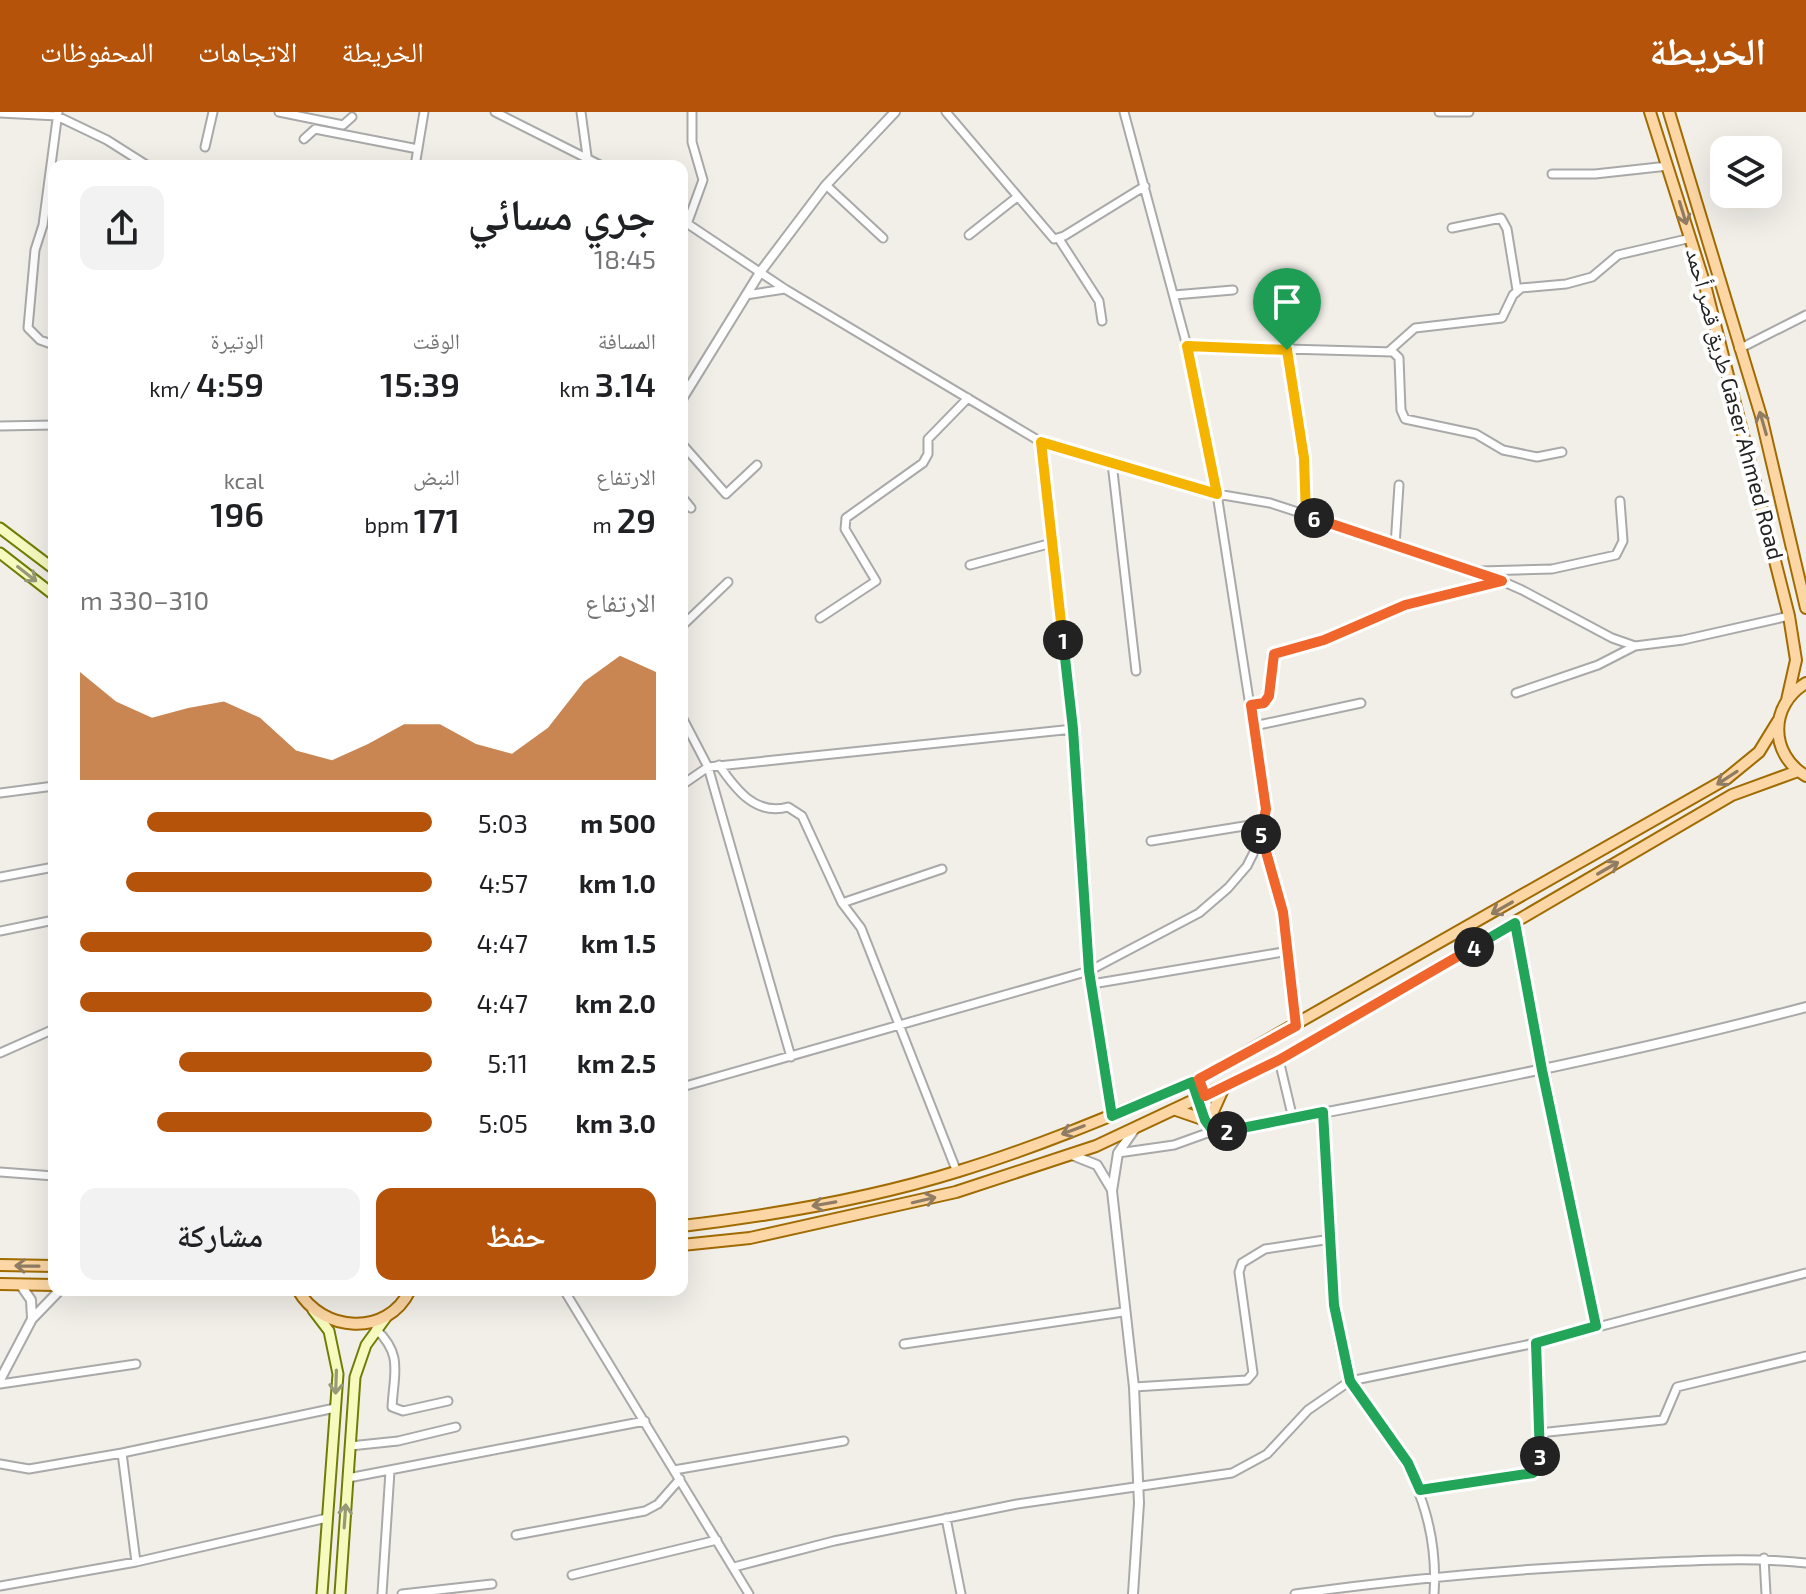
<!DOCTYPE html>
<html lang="ar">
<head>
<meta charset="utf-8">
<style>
  body { margin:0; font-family:"Exo 2","Noto Naskh Arabic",sans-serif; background:#f2f2f2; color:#202124; direction:rtl; height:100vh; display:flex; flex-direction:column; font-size:30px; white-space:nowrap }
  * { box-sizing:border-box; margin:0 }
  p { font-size:26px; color:#757577 }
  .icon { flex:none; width:44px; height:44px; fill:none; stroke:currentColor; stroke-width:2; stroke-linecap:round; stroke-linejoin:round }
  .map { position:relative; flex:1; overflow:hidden; direction:ltr }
  .panel { position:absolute; left:48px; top:48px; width:640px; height:1136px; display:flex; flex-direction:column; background:#fff; border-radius:16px; box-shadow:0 8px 32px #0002; direction:rtl }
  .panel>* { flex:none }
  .fabs { position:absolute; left:1710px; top:24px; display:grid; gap:16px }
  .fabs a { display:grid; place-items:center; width:72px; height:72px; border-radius:16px; background:#fff; box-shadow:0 8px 32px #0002; font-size:40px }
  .pin { position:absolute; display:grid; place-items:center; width:68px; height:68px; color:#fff; margin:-82px -34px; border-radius:50% 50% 50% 0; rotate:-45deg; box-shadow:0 0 8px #0007 }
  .pin .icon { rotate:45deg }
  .km { position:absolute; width:40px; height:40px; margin:-20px; border-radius:50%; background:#222; color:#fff; font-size:22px; line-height:40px; text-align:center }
  .round { display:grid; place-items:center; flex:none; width:84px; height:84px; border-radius:16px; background:#f2f2f2 }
  .summary { display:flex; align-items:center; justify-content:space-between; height:136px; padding:0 32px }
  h1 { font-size:44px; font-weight:600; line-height:60px }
  .figures { display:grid; grid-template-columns:repeat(3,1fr); gap:12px; height:136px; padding:8px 32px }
  .figures div { display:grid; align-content:center }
  .figures b { font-size:34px; font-weight:600 }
  .figures small { font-size:22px; font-weight:400 }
  .figures p { font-size:22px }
  .chart { height:224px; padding:16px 32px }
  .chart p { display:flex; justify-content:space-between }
  .chart svg { width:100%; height:144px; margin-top:8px; fill:#b45309; opacity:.7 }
  .primary-button { display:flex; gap:16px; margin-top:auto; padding:16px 32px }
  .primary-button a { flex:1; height:92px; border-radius:16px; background:#b45309; color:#fff; font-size:32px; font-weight:600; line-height:92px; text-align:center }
  .primary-button a+a { background:#f2f2f2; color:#202124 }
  ul { padding:0 32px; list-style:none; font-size:26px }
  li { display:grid; grid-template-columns:128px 96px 1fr; align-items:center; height:60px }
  li i { height:20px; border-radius:10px; background:#b45309 }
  header { display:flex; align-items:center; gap:48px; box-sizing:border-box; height:112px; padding:0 40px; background:#b45309; color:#fff }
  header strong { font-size:38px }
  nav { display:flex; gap:44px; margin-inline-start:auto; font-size:28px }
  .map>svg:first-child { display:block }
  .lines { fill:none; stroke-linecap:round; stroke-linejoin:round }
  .minor-casing { stroke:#a9a9a9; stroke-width:11 }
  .tertiary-casing { stroke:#a9a9a9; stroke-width:12 }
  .secondary-casing { stroke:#707d05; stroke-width:13 }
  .primary-casing { stroke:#a06b00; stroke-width:14 }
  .minor { stroke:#fff; stroke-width:7 }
  .tertiary { stroke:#fff; stroke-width:8 }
  .secondary { stroke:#f7fabf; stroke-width:9 }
  .primary { stroke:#fcd6a4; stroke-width:10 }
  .oneway { stroke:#8f7c63 }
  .oneway2 { stroke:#979978 }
  .split-1-casing { stroke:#fff; stroke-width:16 }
  .split-2-casing { stroke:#fff; stroke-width:16 }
  .split-3-casing { stroke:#fff; stroke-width:16 }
  .split-4-casing { stroke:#fff; stroke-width:16 }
  .split-5-casing { stroke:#fff; stroke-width:16 }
  .split-6-casing { stroke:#fff; stroke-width:16 }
  .split-7-casing { stroke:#fff; stroke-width:16 }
  .split-1 { stroke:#f5b400; stroke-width:10 }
  .split-2 { stroke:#22a559; stroke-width:10 }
  .split-3 { stroke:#22a559; stroke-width:10 }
  .split-4 { stroke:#22a559; stroke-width:10 }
  .split-5 { stroke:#f0652b; stroke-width:10 }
  .split-6 { stroke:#f0652b; stroke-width:10 }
  .split-7 { stroke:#f5b400; stroke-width:10 }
  .labels { text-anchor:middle; stroke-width:8; stroke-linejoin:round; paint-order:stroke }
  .street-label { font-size:22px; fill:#222; stroke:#fff }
</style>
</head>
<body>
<header>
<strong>الخريطة</strong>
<nav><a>الخريطة</a><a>الاتجاهات</a><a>المحفوظات</a></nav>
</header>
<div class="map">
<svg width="1806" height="1482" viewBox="0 0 1806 1482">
  <rect width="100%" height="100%" fill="#f2efe9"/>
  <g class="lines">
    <!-- minor casing -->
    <g class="minor-casing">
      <path id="minor" d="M279,0L343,13L352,5
        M495,0L602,54
        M581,0L587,44
        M946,0L1054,127L1064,124L1145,74
        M1439,0H1469
        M0,1L57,4L107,28L148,54
        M304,27L315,17L418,37
        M205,35L213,0
        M415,54L424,0
        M1552,62H1595L1668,54
        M826,73L883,126
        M682,108L785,177L1041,330L1073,617L1089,859L1112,1004
        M687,112L703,68L692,30V0
        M1452,116L1501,106L1507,117L1517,178
        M969,123L1017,85
        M1059,127L1099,189L1102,209
        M746,183L785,177
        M1174,183L1233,178
        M54,233L40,228L28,216L35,138L43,113L58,0
        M1187,234L1393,240L1399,246L1401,298L1405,307L1476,322L1503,338L1537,345L1562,340
        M1739,237L1806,203
        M1287,238L1304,346L1306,403
        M1388,240L1415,216L1502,206L1513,183L1521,176L1566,172L1592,165L1618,143L1691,126
        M0,314L54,313
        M1041,330L1217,382L1270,391L1479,459L1522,478L1612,526L1635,534L1683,528L1789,504
        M682,332L726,382L757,353
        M1112,351L1136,559
        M682,385L691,396
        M1395,434L1399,373
        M970,453L1052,431
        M1481,459L1552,457L1616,443L1623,429L1620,389
        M820,506L876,469L845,417L846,406L923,351L928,342V327L968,286
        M682,514L728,470
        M1516,581L1598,553L1635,534
        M1251,593L1268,588L1271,546L1277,540L1324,528L1405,493L1502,469
        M682,605L708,655L791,945
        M1254,614L1361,591
        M719,653C736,678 756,704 788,695L802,704L842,791L861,816L957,1060
        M682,673L708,655L1073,617
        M0,681L54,674
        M1260,728L1283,800L1296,913
        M1151,729L1263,711
        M0,765L54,755
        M842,791L942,757
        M1515,811L1596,1214
        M0,819L54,808
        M1092,872L1289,839
        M0,941L54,917
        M1279,948L1293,1007
        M682,975L1089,859L1199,801L1228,776L1247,754L1260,728L1266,697L1217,382L1187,234L1124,0
        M1323,1000C1328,1079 1324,1194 1349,1267C1356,1286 1376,1306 1387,1322C1421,1370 1438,1423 1434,1482
        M1118,1041L1174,1033L1213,1019
        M0,1060L54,1064
        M564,1178L749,1482
        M376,1217C403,1243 394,1260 392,1295L403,1299L448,1289
        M904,1232L1123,1200
        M0,1272L136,1252
        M1134,1275L1247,1268L1253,1261L1239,1160L1242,1151L1265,1137L1331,1127
        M1539,1321L1663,1308L1677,1275L1806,1244
        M350,1334L398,1329L456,1315
        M122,1341L335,1296
        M0,1352L29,1357L122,1341L136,1450
        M674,1358L844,1329
        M348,1366L645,1309
        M1420,1378L1538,1358L1540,1351L1536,1231
        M946,1406L961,1482
        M516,1423L645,1399L658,1392L680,1367
        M1764,1446L1766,1482
        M734,1455L834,1429L1017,1392L1232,1361L1267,1342L1308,1298L1350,1269L1536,1231L1806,1161
        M572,1463L717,1428
        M0,1474L136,1450L327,1406
        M382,1482L390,1359
        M402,1482L492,1472
        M1295,1482C1410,1466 1525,1456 1641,1451C1697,1449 1751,1445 1806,1451"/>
    </g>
    <!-- tertiary casing -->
    <g class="tertiary-casing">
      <path id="tertiary" d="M682,287L761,159L826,73L895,0
        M1199,967L1211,1006
        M1192,970L1205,1008L1213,1019L1223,1020C1418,983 1614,946 1806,895
        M1072,1043L1097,1053L1112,1078
        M20,1172L31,1188L32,1206
        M0,1268L32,1207L60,1178
        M1133,1482L1139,1391L1134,1275L1112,1079L1118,1041L1134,1018"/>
    </g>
    <!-- secondary casing -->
    <g class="secondary-casing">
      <path id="secondary" d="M0,416L54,457
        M0,441L54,483
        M313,1198L329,1219L338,1262L322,1482
        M340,1482L355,1265L366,1233L387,1204"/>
    </g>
    <!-- primary casing -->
    <g class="primary-casing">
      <path id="primary" d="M1650,0L1705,173L1789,504L1796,548L1787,588
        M1669,0L1761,304L1806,496
        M1806,571C1769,593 1769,642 1806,664
        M1176,998L1205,1008
        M1211,1004L1224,975
        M682,1114C775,1103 869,1087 959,1059C1041,1034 1120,1000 1199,967L1726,667L1759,640L1778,609
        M682,1133L750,1126L956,1080L1096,1034L1279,948L1732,683L1798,659
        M0,1153L54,1154
        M0,1172L54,1173
        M298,1178C322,1220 387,1226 410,1178"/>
    </g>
    <!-- minor -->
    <use href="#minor" class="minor"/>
    <!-- tertiary -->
    <use href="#tertiary" class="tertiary"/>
    <!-- secondary -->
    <use href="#secondary" class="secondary"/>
    <!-- primary -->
    <use href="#primary" class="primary"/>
  </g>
  <!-- one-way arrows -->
  <defs><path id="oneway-shaft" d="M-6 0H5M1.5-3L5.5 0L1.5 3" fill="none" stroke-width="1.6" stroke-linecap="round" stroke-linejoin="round" transform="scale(2)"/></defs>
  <g class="oneway">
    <use href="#oneway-shaft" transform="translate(1683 101) rotate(73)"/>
    <use href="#oneway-shaft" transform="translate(1763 311) rotate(-106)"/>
    <use href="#oneway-shaft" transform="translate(1727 666) rotate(147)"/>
    <use href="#oneway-shaft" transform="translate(1608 756) rotate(-30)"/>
    <use href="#oneway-shaft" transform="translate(1502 796) rotate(150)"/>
    <use href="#oneway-shaft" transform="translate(1073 1018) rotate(159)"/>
    <use href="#oneway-shaft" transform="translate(924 1088) rotate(-13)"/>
    <use href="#oneway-shaft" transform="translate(824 1092) rotate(170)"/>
    <use href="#oneway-shaft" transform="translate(27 1154) rotate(-179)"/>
  </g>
  <g class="oneway2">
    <use href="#oneway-shaft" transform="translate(27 462) rotate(38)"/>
    <use href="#oneway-shaft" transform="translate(336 1270) rotate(92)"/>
    <use href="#oneway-shaft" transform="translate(345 1404) rotate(-86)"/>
  </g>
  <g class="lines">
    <!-- split-1 casing -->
    <g class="split-1-casing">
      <path id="split-1" d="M1063,528L1041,330L1217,382L1187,234L1287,238"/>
    </g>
    <!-- split-2 casing -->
    <g class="split-2-casing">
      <path id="split-2" d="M1063,528L1073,617L1089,859L1112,1004L1192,970L1205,1008L1213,1019H1227"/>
    </g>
    <!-- split-3 casing -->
    <g class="split-3-casing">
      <path id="split-3" d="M1227,1019L1323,1000L1334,1193L1350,1269L1408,1351L1420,1378L1533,1361L1540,1355V1344"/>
    </g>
    <!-- split-4 casing -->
    <g class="split-4-casing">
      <path id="split-4" d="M1474,835L1515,811L1542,958L1596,1214L1536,1231L1540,1344"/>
    </g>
    <!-- split-5 casing -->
    <g class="split-5-casing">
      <path id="split-5" d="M1261,722L1283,800L1296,914L1199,967L1205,984L1279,948L1474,835"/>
    </g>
    <!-- split-6 casing -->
    <g class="split-6-casing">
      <path id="split-6" d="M1261,722L1266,697L1251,593L1264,591L1269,584L1274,542L1324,528L1405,493L1502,469L1314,406"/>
    </g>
    <!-- split-7 casing -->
    <g class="split-7-casing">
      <path id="split-7" d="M1287,238L1304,346L1306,403L1314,406"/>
    </g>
    <!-- split-1 -->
    <use href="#split-1" class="split-1"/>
    <!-- split-2 -->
    <use href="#split-2" class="split-2"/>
    <!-- split-3 -->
    <use href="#split-3" class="split-3"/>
    <!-- split-4 -->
    <use href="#split-4" class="split-4"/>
    <!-- split-5 -->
    <use href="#split-5" class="split-5"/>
    <!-- split-6 -->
    <use href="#split-6" class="split-6"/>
    <!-- split-7 -->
    <use href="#split-7" class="split-7"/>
  </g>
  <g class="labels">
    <!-- street labels -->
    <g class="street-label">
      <text transform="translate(1735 292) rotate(75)" y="8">طريق قصر أحمد Gaser Ahmed Road</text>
    </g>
  </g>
</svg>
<div class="fabs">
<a><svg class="icon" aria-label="layers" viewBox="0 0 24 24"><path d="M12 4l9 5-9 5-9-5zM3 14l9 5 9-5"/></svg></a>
</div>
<div class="pin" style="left:1287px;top:238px;background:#1e9e55"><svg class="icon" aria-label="arrive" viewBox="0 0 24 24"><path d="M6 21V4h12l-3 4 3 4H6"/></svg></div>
<b class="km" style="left:1063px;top:528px">1</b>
<b class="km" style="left:1227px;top:1019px">2</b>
<b class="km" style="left:1540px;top:1344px">3</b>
<b class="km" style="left:1474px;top:835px">4</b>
<b class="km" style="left:1261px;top:722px">5</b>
<b class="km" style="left:1314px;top:406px">6</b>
<section class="panel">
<div class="summary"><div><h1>جري مسائي</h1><p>18:45</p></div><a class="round"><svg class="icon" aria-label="share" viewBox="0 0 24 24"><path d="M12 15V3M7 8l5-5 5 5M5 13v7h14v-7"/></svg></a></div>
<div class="figures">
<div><p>المسافة</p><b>3.14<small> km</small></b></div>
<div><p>الوقت</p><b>15:39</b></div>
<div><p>الوتيرة</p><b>4:59<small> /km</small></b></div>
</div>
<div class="figures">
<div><p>الارتفاع</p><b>29<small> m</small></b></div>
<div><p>النبض</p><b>171<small> bpm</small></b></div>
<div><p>kcal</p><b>196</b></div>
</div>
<div class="chart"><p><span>الارتفاع</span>310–330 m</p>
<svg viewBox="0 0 160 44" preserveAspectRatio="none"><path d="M0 44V11L10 20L20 25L30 22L40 20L50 25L60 35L70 38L80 33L90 27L100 27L110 33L120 36L130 28L140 14L150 6L160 11V44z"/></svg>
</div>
<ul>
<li><b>500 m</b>5:03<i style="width:81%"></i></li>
<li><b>1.0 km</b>4:57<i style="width:87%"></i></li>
<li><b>1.5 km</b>4:47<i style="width:100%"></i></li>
<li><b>2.0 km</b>4:47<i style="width:100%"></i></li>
<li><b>2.5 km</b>5:11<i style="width:72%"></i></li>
<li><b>3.0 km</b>5:05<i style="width:78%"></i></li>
</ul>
<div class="primary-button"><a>حفظ</a><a>مشاركة</a></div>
</section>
</div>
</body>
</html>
